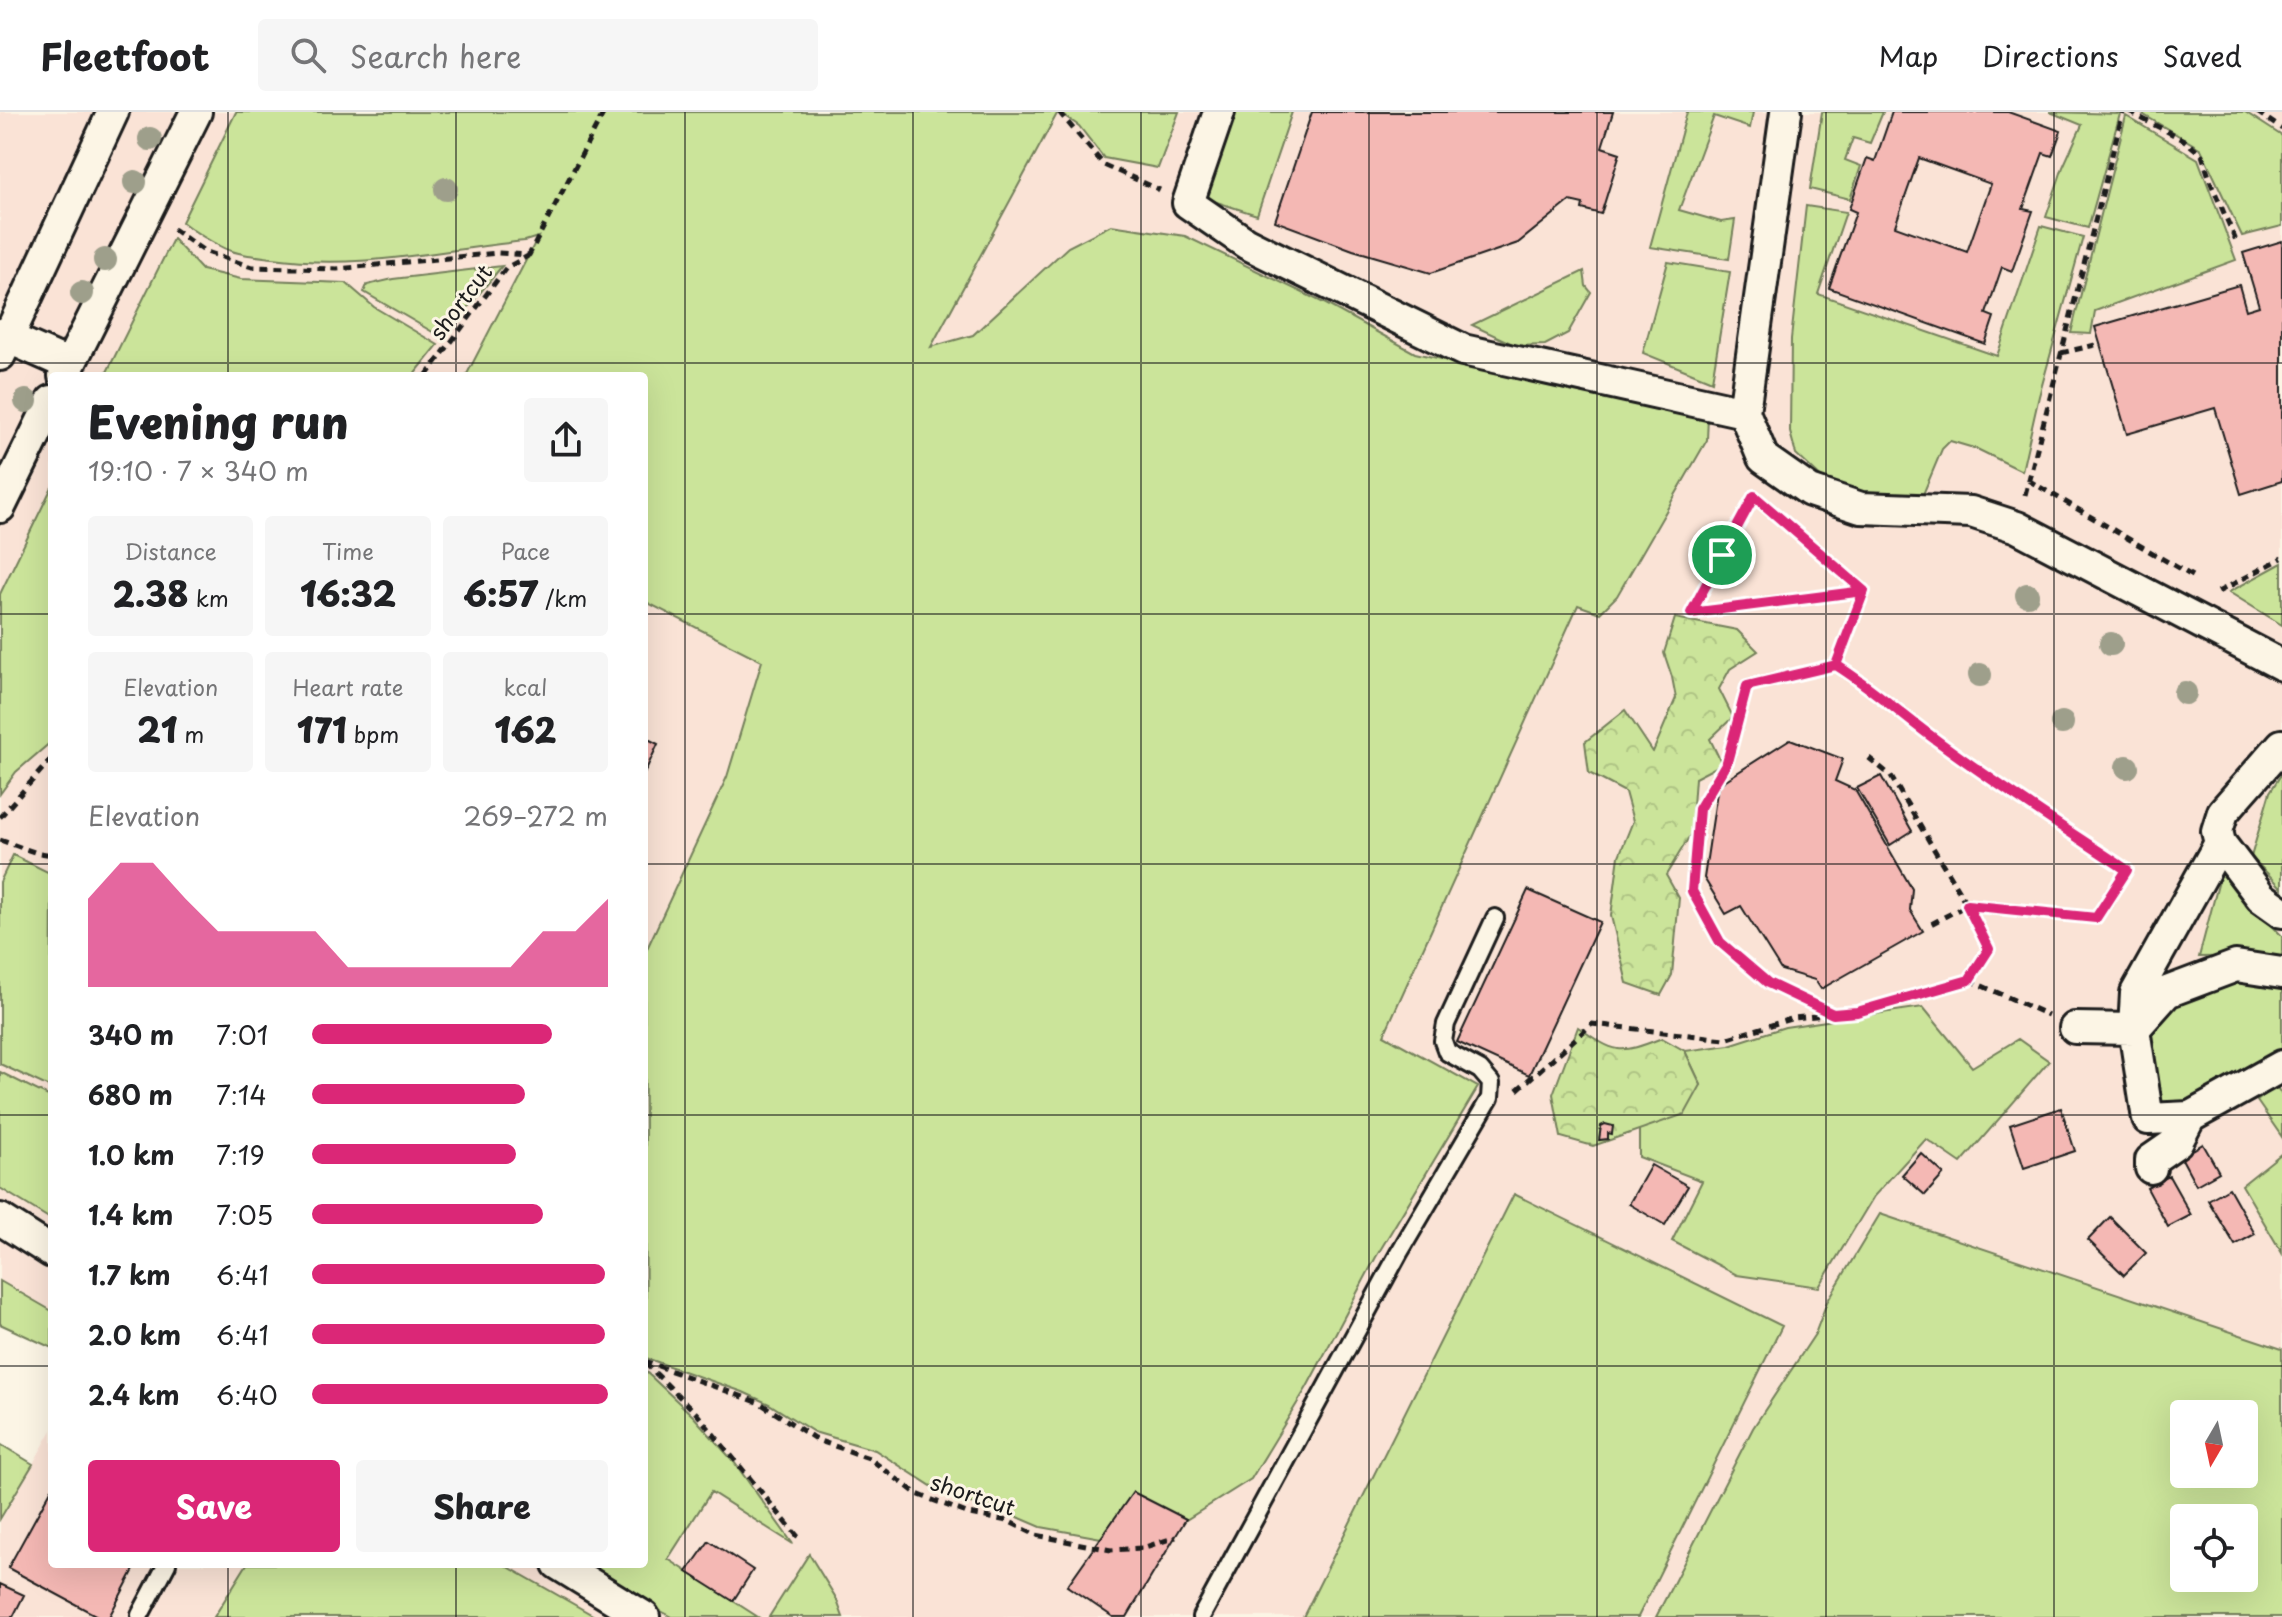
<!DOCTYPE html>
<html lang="en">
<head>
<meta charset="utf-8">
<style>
  body { margin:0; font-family:"Playpen Sans",sans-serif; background:#f6f6f6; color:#202124; height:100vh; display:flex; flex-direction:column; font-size:30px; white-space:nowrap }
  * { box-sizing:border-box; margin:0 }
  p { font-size:26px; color:#757577 }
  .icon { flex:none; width:44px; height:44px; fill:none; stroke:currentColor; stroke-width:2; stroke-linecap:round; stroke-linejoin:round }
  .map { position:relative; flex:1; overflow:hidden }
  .drawer { position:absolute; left:48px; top:260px; width:600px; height:1196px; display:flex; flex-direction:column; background:#fff; border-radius:8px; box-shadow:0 8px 32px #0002 }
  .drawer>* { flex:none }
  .needle { width:52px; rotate:189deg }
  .tools { position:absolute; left:2170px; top:1288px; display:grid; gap:16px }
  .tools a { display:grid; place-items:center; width:88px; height:88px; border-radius:8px; background:#fff; box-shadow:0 8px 32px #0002; font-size:40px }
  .pin { position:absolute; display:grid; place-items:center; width:68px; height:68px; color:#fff; margin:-34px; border:4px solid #fff; border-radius:50%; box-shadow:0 2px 8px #0007 }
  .round { display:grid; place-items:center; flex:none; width:84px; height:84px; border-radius:8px; background:#f6f6f6 }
  .headline { display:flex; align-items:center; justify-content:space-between; height:136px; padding:0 40px }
  h1 { font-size:44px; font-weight:800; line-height:60px }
  .metrics { display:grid; grid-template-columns:repeat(3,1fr); gap:12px; height:136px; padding:8px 40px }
  .metrics div { display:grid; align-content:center; border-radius:8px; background:#f6f6f6; text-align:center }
  .metrics b { font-size:34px; font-weight:800 }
  .metrics small { font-size:22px; font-weight:400 }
  .metrics p { font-size:22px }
  .chart { height:224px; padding:16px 40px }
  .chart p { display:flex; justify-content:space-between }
  .chart svg { width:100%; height:144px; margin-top:8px; fill:#db2777; opacity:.7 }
  .button { display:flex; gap:16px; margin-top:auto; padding:16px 40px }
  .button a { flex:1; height:92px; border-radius:8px; background:#db2777; color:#fff; font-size:32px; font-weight:800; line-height:92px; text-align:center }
  .button a+a { background:#f6f6f6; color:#202124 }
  ul { padding:0 40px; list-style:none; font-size:26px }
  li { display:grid; grid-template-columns:128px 96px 1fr; align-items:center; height:60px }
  li i { height:20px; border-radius:10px; background:#db2777 }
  header { display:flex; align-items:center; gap:48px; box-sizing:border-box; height:112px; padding:0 40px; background:#fff; border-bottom:2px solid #e0e0e0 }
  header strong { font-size:38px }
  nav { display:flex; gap:44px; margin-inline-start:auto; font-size:28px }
  .search { width:560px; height:72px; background:#f6f6f6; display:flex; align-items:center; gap:20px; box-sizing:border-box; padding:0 28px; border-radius:8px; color:#757577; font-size:30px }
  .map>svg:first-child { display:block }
  .built { fill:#fae3d6; fill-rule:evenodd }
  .green { fill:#cbe49a; stroke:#74805b; stroke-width:2; fill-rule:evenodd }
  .forest { fill:url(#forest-crowns); stroke:#74805b; stroke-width:2 }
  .building { fill:#f4b8b4; stroke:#1c1c1c; stroke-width:2; fill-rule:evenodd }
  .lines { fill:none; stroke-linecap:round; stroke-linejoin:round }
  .service-casing { stroke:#1c1c1c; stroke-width:22 }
  .minor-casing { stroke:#1c1c1c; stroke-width:36 }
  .path { stroke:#1c1c1c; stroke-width:5; stroke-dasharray:8 6; stroke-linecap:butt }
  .service { stroke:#fcf5e5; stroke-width:16 }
  .minor { stroke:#fcf5e5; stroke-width:30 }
  .tree { fill:#9e9f8b }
  .route-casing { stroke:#fff; stroke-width:16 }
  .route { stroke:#db2777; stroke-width:10 }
  .grid { fill:none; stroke:#1c1c1c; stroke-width:2; stroke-opacity:0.55 }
  .labels { text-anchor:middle; stroke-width:6; stroke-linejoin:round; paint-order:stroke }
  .street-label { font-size:22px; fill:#1c1c1c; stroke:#fcf5e5 }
</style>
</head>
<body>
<header>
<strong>Fleetfoot</strong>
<div class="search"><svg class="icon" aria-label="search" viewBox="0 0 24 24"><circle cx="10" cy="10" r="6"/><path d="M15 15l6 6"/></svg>Search here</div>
<nav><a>Map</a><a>Directions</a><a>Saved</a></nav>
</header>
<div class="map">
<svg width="2282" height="1505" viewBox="0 0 2282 1505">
  <defs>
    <pattern id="forest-crowns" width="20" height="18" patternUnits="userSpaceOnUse" patternTransform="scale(2)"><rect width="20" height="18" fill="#cbe49a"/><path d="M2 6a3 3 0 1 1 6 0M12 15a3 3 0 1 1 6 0" fill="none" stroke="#aec384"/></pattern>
  </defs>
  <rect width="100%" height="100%" fill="#fcf5e5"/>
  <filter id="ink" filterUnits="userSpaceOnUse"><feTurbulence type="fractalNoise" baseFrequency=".0125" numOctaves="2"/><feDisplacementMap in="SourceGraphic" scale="16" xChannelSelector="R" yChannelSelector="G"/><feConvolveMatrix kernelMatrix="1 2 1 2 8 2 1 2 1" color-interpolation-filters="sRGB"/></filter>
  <g filter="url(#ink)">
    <!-- built -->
    <path class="built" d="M0,0H2282V1505H0V1410L52,1318V1452H644V264H52V1236L0,1212ZM2184,1302H2244V1362H2184ZM2184,1406H2244V1466H2184Z"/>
    <!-- green -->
    <path class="green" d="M236,0H1058L931,235L973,223L1068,135L1111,113L1185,124L1326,192L1415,241L1650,294L1708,303L1707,328L1617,484L1600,501L1578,493L1384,923L1478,975L1376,1145L1307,1275L1251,1367L1162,1423L1112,1428L1041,1415L1004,1399L973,1392L936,1377L875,1338L814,1320L769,1292L743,1280L646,1246L644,843L727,665L762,549L644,489V264H466L538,125L525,129C439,138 359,158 273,146C256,144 239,143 224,136C209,129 195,120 182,110Z
      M1059,0H1179L1158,56L1104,46L1079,14Z
      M1233,0H1292L1257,103L1204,86Z
      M1687,0H1753L1750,16L1714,4L1679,98L1721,110L1735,108L1729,147L1650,135Z
      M1822,0H1883L1870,31L1853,26L1845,48L1861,54L1850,87L1810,77Z
      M2050,0L2120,2L2088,116L2046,105L2063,55L2082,13Z
      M2139,0H2245L2282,24V114L2242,124L2201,37Z
      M2126,4L2198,47L2236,148L2095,199L2091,222L2071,221Z
      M1806,94L1846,100L1818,182L1997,244L2041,114L2083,125L2039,284L2022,359L1977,337L1950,329L1942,337L1919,392L1865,386L1829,373L1796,342L1790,320L1791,227Z
      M173,127L202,158L241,167L346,171L374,195L438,233L413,264H105Z
      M1668,150L1730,160L1712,269L1643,241Z
      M502,154L443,226L364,180L367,173L393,167Z
      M1584,159L1586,174L1591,180L1568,221L1545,233L1517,234L1472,213Z
      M52,375V629L16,660L0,682V482Z
      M2282,451V513L2229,480Z
      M2282,661V776L2251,745L2270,680Z
      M13,743L52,762L51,976L0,952V770Z
      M2221,761L2282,824V844L2199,845Z
      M2238,863L2282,876V941L2187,995L2154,998L2141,919L2171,888Z
      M1923,895L1972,955L2018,927L2049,949L1961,1051L1926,1027L1874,1084L1819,1175L1737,1163L1672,1129L1702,1069L1639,1045V1017L1701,973L1685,939L1729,933L1785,915Z
      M0,960L48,984L50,980L52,981V1108L0,1076Z
      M2276,974L2282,983V1025L2257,989Z
      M2282,1041V1141L2242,1073Z
      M1514,1082L1782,1214L1638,1505H1303Z
      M1880,1102L2282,1237V1505H1656L1753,1316L1815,1222L1827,1190ZM2244,1302V1362H2184V1302ZM2244,1406V1466H2184V1406Z
      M0,1169L52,1199V1236L0,1212Z
      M644,1258L693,1304L734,1350L793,1432L711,1380L668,1447L758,1505H672L616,1476L579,1452H644Z
      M0,1332L33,1352L0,1407Z
      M809,1442L836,1486L843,1505H769Z
      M247,1452H503L596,1505H214Z"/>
    <!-- forest -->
    <path class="forest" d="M1675,506L1737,518L1758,539L1730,557L1719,577L1733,605L1710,627L1722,652L1695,666L1691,722L1666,763L1679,786L1672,863L1661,883L1627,871L1611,804L1619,744L1633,709L1625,680L1589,661L1585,630L1625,598L1653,640L1676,586L1672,565L1664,541Z
      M1578,915C1616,942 1619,943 1662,926L1685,939L1701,973L1685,1002L1593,1034L1561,1025L1553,982Z"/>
    <!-- building -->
    <path class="building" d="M1312,0H1613L1602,35L1620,41L1601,102L1582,97L1583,92L1570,89L1518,131L1431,161L1353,138L1275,109Z
      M1892,0H2008L2061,19L2052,44L2043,41L2023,97L2033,99L2012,159L2002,155L1986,202L1994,205L1985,232L1829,176L1856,100L1849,97L1867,46L1875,49ZM1919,46L1991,72L1967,140L1895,114Z
      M2282,129V369L2241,382L2215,296L2127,322L2095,215L2239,173L2246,198L2259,194L2243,141Z
      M644,625L658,632L644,662Z
      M1790,627L1843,647L1835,669L1855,678L1912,777L1910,798L1923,819L1821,877L1815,868L1781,858L1741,794L1726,802L1704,766L1718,673Z
      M1881,664L1912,719L1890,733L1857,676Z
      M1528,778L1600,810L1529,963L1457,930Z
      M2061,996L2075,1039L2024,1056L2010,1013Z
      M1605,1012L1613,1014L1612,1022L1608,1021V1027L1599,1028L1601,1014Z
      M2203,1032L2219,1060L2196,1073L2181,1045Z
      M1921,1041L1944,1062L1925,1083L1902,1063Z
      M1651,1053L1688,1074L1665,1113L1629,1092Z
      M2169,1064L2191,1103L2168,1115L2147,1076Z
      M2229,1076L2255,1122L2235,1133L2208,1088Z
      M2110,1105L2146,1141L2124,1163L2088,1128Z
      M52,1376V1452H137L109,1505H99L8,1456Z
      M1133,1380L1186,1407L1127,1505H1113L1067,1474Z
      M709,1429L753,1458L733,1489L687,1460Z
      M0,1472L24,1483L13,1505H0Z"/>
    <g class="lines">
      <!-- service casing -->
      <g class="service-casing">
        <path id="service" d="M140,1503L167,1452
          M1201,1505L1399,1141L1490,986L1491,971L1480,958L1447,940L1443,929L1446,912L1495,806"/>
      </g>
      <!-- minor casing -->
      <g class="minor-casing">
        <path id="minor" d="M1219,0L1188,91L1246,131L1463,238L1744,300
          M1786,0L1744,300L1763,346L1810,379L1861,396L1971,400L2017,415L2282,553
          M0,222L70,253
          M0,243L113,0
          M64,264L196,0
          M0,395L52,289
          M2282,633L2223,700L2217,719L2220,731L2261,785L2282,800
          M2075,916L2134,917L2148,1007L2190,1005L2282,954
          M2134,917L2136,881L2220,731
          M2134,917L2167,880L2236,854L2282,861
          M2151,1056V1048L2177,1030L2190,1005
          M0,1107L52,1140
          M558,1452L644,1505"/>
      </g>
      <!-- path -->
      <path class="path" d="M1059,0L1104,53L1160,78
        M2129,0L2184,28L2202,43L2211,71L2237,131
        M2257,0L2282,17
        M173,117L204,139L252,155L337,157L498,141L529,143L604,0
        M2061,241L2095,233
        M426,264L506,156L528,144
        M2028,368L2192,464
        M2025,383L2123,0
        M2218,480L2282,446
        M1869,646L1890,663L1967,793L1931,812
        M0,705L52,646
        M0,728L34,740L52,743
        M1969,868L2048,903
        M1832,902L1768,871L1720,830L1692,779L1699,697L1727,650L1747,574L1836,553
        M1517,978L1592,912L1725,927L1794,906L1857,900L1969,868L1989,837L1967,793L2096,806L2127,758C2064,716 2000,675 1939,631C1904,605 1873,576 1836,553L1864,479L1754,384L1691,501L1864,479
        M644,1249L760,1291L817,1328L869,1346L917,1382L969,1402L1008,1409L1036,1423L1111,1438L1142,1436L1176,1425
        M645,1251L697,1302L799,1426"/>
      <!-- service -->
      <use href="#service" class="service"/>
      <!-- minor -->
      <use href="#minor" class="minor"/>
    </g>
    <!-- trees -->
    <g class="tree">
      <circle cx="150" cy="27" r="12"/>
      <circle cx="135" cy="70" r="12"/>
      <circle cx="446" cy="77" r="12"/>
      <circle cx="105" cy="148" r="12"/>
      <circle cx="82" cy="181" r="12"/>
      <circle cx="26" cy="289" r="12"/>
      <circle cx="2027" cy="483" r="12"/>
      <circle cx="2111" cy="532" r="12"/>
      <circle cx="1980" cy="563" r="12"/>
      <circle cx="2185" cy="581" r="12"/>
      <circle cx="2062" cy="611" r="12"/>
      <circle cx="2127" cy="655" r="12"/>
    </g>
  </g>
  <g class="lines" filter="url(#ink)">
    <!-- route casing -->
    <g class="route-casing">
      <path id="route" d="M1722,443L1754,384L1864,479L1836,553L1747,574L1727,650L1699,697L1692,779L1720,830L1768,871L1833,902L1857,900L1969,868L1989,837L1967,793L2096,806L2127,758C2064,716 2000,675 1939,630C1904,605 1873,576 1836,553L1864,479L1691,501L1722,443"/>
    </g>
    <!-- route -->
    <use href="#route" class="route"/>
  </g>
  <!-- grid -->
  <path class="grid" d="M228,0V264M456,0V264M685,0V1505M913,0V1505M1141,0V1505M1369,0V1505M1597,0V1505M1826,0V1505M2054,0V1505M0,251H2282M0,502H52M644,502H2282M0,752H52M644,752H2282M0,1003H52M644,1003H2282M0,1254H52M644,1254H2282M228,1452V1505M456,1452V1505"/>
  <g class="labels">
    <!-- street labels -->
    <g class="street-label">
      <text transform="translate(461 190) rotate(-53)" y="8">shortcut</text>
      <text transform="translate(973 1383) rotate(18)" y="8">shortcut</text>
    </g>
  </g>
</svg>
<div class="tools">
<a><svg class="needle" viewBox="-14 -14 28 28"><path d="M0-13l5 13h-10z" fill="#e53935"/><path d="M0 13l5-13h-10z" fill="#757577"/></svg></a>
<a><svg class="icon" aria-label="locate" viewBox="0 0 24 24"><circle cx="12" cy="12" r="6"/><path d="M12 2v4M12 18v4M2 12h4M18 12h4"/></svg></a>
</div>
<div class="pin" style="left:1722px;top:443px;background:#1e9e55"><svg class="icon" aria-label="arrive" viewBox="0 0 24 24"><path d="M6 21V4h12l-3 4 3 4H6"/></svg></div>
<section class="drawer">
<div class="headline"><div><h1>Evening run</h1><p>19:10 · 7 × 340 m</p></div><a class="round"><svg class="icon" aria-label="share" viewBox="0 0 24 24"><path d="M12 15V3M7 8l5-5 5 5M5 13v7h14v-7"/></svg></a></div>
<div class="metrics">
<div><p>Distance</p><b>2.38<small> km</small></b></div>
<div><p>Time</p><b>16:32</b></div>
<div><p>Pace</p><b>6:57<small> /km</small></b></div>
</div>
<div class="metrics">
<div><p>Elevation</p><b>21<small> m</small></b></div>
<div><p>Heart rate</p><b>171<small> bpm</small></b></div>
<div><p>kcal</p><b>162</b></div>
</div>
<div class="chart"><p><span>Elevation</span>269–272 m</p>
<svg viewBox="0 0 160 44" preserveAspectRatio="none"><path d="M0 44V17L10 6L20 6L30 17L40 27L50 27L60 27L70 27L80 38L90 38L100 38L110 38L120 38L130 38L140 27L150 27L160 17V44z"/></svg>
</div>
<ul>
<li><b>340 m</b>7:01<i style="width:81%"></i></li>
<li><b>680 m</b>7:14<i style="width:72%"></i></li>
<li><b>1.0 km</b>7:19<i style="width:69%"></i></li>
<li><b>1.4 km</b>7:05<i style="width:78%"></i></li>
<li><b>1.7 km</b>6:41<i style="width:99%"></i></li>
<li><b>2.0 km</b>6:41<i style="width:99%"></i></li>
<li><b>2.4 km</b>6:40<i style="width:100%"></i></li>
</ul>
<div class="button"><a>Save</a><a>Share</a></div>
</section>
</div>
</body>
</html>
